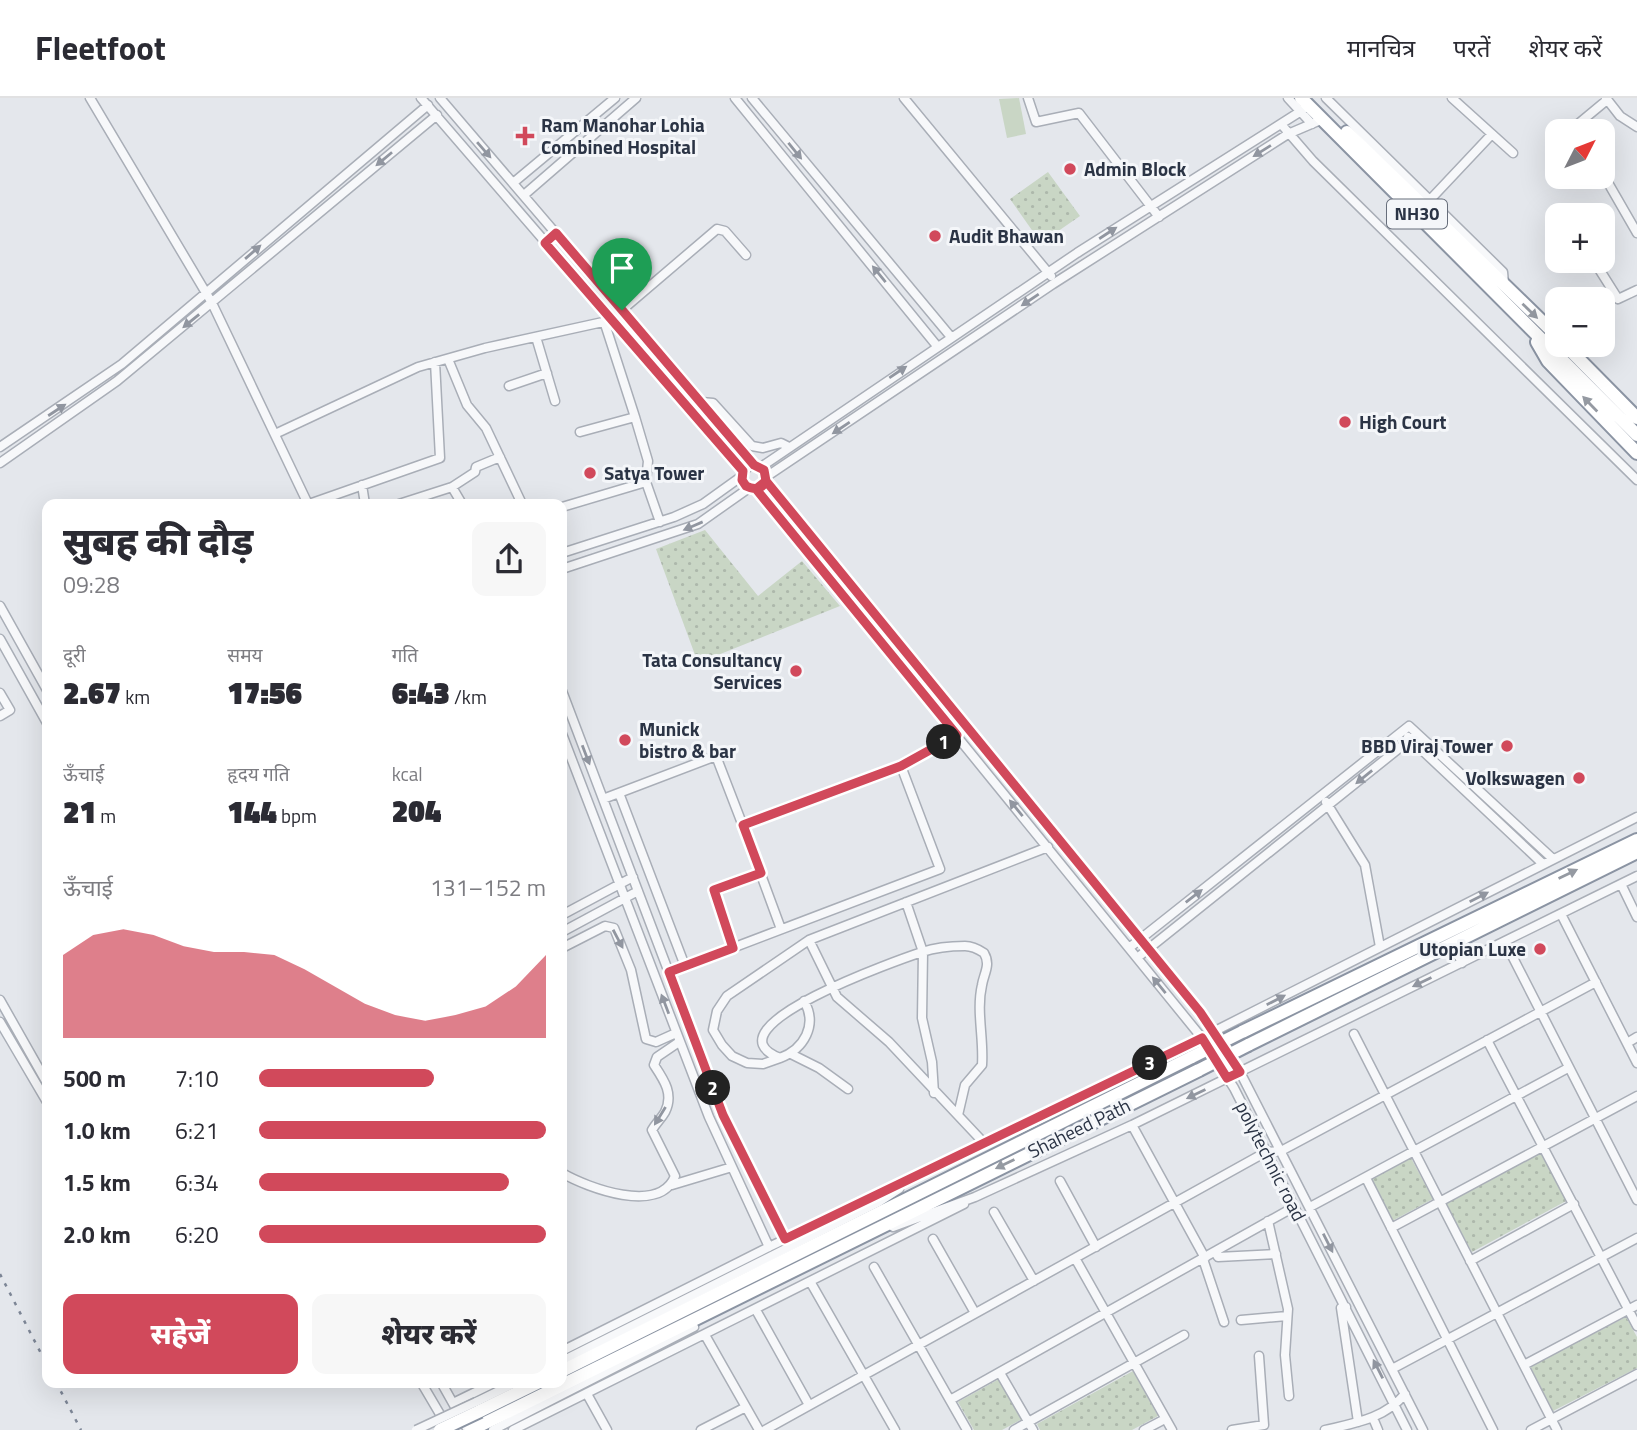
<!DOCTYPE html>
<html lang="hi">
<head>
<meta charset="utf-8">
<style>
  body { margin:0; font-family:"Titillium Web","Noto Sans Devanagari",sans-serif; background:#f7f7f7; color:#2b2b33; height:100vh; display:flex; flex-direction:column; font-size:26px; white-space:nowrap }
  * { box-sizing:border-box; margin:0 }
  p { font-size:23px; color:#7c7c81 }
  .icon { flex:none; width:38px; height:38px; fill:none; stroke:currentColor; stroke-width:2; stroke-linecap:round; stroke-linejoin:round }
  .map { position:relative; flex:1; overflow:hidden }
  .sheet { position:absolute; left:42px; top:401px; width:525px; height:889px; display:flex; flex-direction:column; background:#fff; border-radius:14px; box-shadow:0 7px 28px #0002 }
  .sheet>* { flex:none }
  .needle { width:46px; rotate:48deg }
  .tools { position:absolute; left:1545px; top:21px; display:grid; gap:14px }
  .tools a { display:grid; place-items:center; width:70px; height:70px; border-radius:14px; background:#fff; box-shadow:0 7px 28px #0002; font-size:35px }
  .pin { position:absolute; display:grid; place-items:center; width:60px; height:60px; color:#fff; margin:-72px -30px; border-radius:50% 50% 50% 0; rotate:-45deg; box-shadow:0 0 7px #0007 }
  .pin .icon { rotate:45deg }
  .km { position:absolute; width:35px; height:35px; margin:-18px; border-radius:50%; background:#222; color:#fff; font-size:19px; line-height:35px; text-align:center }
  .round { display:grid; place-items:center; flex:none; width:74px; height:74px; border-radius:14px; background:#f7f7f7 }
  .summary { display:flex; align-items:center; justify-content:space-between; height:119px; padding:0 21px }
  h1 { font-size:38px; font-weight:800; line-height:52px }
  .metrics { display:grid; grid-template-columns:repeat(3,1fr); gap:10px; height:119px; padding:7px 21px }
  .metrics div { display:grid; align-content:center }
  .metrics b { font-size:30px; font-weight:800 }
  .metrics small { font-size:19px; font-weight:400 }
  .metrics p { font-size:19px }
  .chart { height:196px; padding:14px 21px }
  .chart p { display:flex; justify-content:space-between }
  .chart svg { width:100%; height:126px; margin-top:7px; fill:#d1495b; opacity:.7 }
  .action { display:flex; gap:14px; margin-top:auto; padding:14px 21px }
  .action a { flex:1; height:80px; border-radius:14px; background:#d1495b; color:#fff; font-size:28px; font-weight:800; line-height:80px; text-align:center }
  .action a+a { background:#f7f7f7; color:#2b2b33 }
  ul { padding:0 21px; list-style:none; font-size:23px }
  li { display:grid; grid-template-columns:112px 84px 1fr; align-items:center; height:52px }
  li i { height:18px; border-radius:9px; background:#d1495b }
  header { display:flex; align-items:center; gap:42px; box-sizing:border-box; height:98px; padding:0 35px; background:#fff; border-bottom:2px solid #e1e1e2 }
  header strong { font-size:33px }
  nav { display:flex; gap:38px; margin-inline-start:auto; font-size:24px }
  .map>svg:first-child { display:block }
  .park { fill:url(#park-dots) }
  .pitch { fill:#c9d6c5 }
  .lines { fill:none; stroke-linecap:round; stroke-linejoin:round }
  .minor-casing { stroke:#a9aeb7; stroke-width:11 }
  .highway-casing { stroke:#8b94a3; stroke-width:16 }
  .minor { stroke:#f7f8fa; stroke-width:8 }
  .highway { stroke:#fff; stroke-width:12 }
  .rail { stroke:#7d8696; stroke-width:2.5; stroke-dasharray:3.5 7; stroke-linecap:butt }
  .minor-bridge-casing { stroke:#a9aeb7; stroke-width:11; stroke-linecap:butt }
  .highway-bridge-casing { stroke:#8b94a3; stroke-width:16; stroke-linecap:butt }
  .minor-bridge { stroke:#f7f8fa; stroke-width:8 }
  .highway-bridge { stroke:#fff; stroke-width:12 }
  .oneway { fill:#9196a0 }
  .oneway2 { fill:#959aa2 }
  .route-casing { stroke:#fff; stroke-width:14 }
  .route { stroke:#d1495b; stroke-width:9 }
  .poi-dot { fill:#d1495b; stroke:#f4f6f9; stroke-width:2.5 }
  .labels { text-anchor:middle; stroke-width:6; stroke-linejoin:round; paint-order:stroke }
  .shield { fill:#f4f6f9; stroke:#676e7b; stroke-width:2 }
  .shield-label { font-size:18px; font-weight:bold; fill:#2b3445 }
  .poi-label { font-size:19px; font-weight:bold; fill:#2b3445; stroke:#f4f6f9; text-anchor:start }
  .street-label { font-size:19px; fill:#2b3445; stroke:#f4f6f9 }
</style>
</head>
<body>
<header>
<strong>Fleetfoot</strong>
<nav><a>मानचित्र</a><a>परतें</a><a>शेयर करें</a></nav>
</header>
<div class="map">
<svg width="1637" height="1332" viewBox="0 0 1637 1332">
  <defs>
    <pattern id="park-dots" width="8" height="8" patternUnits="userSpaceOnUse" patternTransform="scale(1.75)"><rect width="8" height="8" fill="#c9d6c5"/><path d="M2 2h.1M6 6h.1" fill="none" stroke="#adb8ab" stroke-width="1.8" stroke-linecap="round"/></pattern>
  </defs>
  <rect width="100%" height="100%" fill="#e4e7ec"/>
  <!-- park -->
  <path class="park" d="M1048,74L1080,118L1041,145L1010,101Z
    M705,432L758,498L802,463L840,508L698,565L656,451Z
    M1542,1054L1568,1102L1472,1154L1446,1106Z
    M1411,1060L1433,1101L1392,1123L1370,1082Z
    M1626,1219L1637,1239V1270L1553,1313L1530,1268Z
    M1133,1273L1158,1318L1132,1332H1040L1037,1326Z
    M999,1281L1022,1321L1002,1332H974L958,1304Z"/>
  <!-- pitch -->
  <path class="pitch" d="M1019,0L1026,36L1007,40L999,1Z"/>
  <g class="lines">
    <!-- minor casing -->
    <g class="minor-casing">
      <path id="minor" d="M90,0L212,205L308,406
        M421,0L743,373
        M440,0L754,367
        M735,0L937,248
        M752,0L951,239
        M904,0L1051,178
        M1028,0L1036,24L1079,15L1159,119
        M1288,0L1312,26
        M1326,0L1503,174L1504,185
        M1452,0L1513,55
        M1606,0L1620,18L1637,29
        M1281,26L1313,63L1637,382
        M1577,33L1578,26L1607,2
        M1603,76L1637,135
        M513,85L615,0
        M524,97L636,0
        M1427,105L1492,36
        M1594,163L1618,201L1637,192
        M622,212L717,131L725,133L746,157
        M536,239L555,303
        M448,261L467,307L486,330L522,406
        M509,288L547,275
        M701,304L713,305L752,348L763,350L781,345L789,349
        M635,319L648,363L646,384
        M580,334L635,319L604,223
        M275,336L418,269L485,250L612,222
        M0,349L122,266L428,7
        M0,365L117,283L437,17
        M761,369L1077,155L1309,8
        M766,379L1053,186L1288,36L1323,21
        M766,383L761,389L752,391L744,385L743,373L751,367L764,372L766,383L1215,933L1240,974L1423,1332
        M362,387L365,406
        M452,389L462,406
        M756,391L1202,940L1234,990L1407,1332
        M309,406L440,360L435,264
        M399,406L452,389L475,374L476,369L500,359
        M562,409L646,384L660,424
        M562,455L674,419L703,406L742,378
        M562,471L698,426L749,390
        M0,508L47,592
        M0,541L47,625
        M562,593L723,1017L785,1141
        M0,595L10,612L0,618
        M562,636L709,1019L769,1149
        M1408,639L1543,766
        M901,668L957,637
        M603,701L716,658L743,728L901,668L940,771L685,868L619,695
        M1326,704L1365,767L1380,849
        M743,728L781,831
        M1621,786L1637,819
        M906,804L923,854L922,920L932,964L934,995
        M1561,816L1637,965
        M562,817L633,779
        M562,834L638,793
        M809,842L837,899L889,944L984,1045
        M1505,844L1637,1102
        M562,850L605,828L614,830L631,872L646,941L656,944L676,935
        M733,850L714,792L761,775
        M1129,850L1409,628L1553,761
        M1456,853L1462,865
        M1137,860L1417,636
        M0,902L47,985
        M804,903C818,927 804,951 780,960C702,930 904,860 922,854C934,850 951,848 965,848C972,848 978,851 984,855C991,867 984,875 982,887C976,913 984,940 982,967L965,987L958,1017
        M0,924L47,1004
        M1215,933L1637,719
        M1354,936L1557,1332
        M1487,942L1637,1228
        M1627,945L1637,939
        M791,956L819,970L848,991
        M780,960L763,966L747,965L732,958L722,947L713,932L717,913L727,898L809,842L1048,749
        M1132,1027L1205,1160
        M562,1075C588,1090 660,1117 675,1078L652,1032C656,1025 661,1021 665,1014C674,996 664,982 654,967L657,959L679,944
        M1366,1080L1493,1332
        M1060,1083L1096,1149
        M672,1087L732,1069
        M1310,1109L1568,970
        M994,1114L1034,1183
        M1268,1123L1288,1211L1285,1257L1289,1298
        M893,1129L975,1099L1132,1027L1637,778
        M1391,1130L1637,998
        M933,1141L975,1215
        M1215,1154L1218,1159L1276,1156
        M1075,1160L1172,1332
        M1203,1161L1224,1224
        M1470,1163L1574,1106
        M874,1169L967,1332
        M811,1185L895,1332
        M1346,1209L1341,1210L1358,1324
        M756,1212L809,1307
        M1241,1222L1287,1218
        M705,1237L759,1332
        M562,1253L769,1149L1202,940
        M562,1263L879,1104L899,1091
        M1524,1267L1637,1207
        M1392,1271L1637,1140
        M1000,1275L1033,1332
        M421,1284L444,1323
        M441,1284L468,1332
        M587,1296L607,1332
        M950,1302L1294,1109
        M476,1304L517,1284
        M453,1305L496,1284
        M1373,1320L1378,1332
        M493,1332L694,1229
        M513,1332L964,1106
        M701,1332L746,1309
        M765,1332L1266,1054L1281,1053L1596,884
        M1014,1332L1184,1237
        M1144,1332L1165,1321
        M1232,1332L1264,1327L1259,1258
        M1325,1332C1355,1325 1384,1321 1405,1296
        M1531,1332L1637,1276"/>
    </g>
    <!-- highway casing -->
    <g class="highway-casing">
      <path id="highway" d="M1301,0L1637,337
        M1347,34L1558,239
        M1537,244L1548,263L1637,355
        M1565,247L1637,320
        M1242,934L1637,742
        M1248,947L1637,754
        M562,1273L1192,959
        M480,1313L539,1284
        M471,1332L1199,972"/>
    </g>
    <!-- minor -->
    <use href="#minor" class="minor"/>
    <!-- highway -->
    <use href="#highway" class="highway"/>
    <!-- rail -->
    <path class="rail" d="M0,1176L47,1267
      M56,1284L81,1332"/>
    <!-- minor-bridge casing -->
    <g class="minor-bridge-casing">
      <path id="minor-bridge" d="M416,1332L476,1304"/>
    </g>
    <!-- highway-bridge casing -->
    <g class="highway-bridge-casing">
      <path id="highway-bridge" d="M1192,959L1242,934
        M1199,972L1248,947
        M440,1332L480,1313"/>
    </g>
    <!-- minor-bridge -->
    <use href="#minor-bridge" class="minor-bridge"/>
    <!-- highway-bridge -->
    <use href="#highway-bridge" class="highway-bridge"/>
  </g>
  <!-- one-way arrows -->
  <defs><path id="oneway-solid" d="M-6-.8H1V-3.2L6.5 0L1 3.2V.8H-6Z" transform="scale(1.75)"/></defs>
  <g class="oneway">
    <use href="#oneway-solid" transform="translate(484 52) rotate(49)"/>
    <use href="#oneway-solid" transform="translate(795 53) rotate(51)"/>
    <use href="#oneway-solid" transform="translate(1262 53) rotate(148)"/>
    <use href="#oneway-solid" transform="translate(384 61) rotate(140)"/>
    <use href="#oneway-solid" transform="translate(1108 135) rotate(-33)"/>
    <use href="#oneway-solid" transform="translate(253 154) rotate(-41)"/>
    <use href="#oneway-solid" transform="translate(879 176) rotate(-129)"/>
    <use href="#oneway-solid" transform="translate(1030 202) rotate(146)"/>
    <use href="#oneway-solid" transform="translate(191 223) rotate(141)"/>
    <use href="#oneway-solid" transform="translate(898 274) rotate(-34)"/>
    <use href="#oneway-solid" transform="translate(57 312) rotate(-33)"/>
    <use href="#oneway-solid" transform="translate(841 330) rotate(146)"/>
    <use href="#oneway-solid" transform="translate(693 428) rotate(157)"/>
    <use href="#oneway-solid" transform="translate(586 657) rotate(69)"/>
    <use href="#oneway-solid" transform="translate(1364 679) rotate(141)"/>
    <use href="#oneway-solid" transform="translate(1016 710) rotate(-129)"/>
    <use href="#oneway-solid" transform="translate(1194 798) rotate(-38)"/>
    <use href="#oneway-solid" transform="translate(1479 799) rotate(-27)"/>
    <use href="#oneway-solid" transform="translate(618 841) rotate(62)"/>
    <use href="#oneway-solid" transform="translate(1422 884) rotate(154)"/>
    <use href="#oneway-solid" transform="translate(1159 887) rotate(-129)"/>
    <use href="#oneway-solid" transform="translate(1276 902) rotate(-27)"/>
    <use href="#oneway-solid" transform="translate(665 906) rotate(-111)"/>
    <use href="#oneway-solid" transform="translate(1196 996) rotate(154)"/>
    <use href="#oneway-solid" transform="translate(660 1018) rotate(122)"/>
    <use href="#oneway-solid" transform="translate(1328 1145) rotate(63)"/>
    <use href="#oneway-solid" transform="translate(1378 1271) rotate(-117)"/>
  </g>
  <g class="oneway2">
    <use href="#oneway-solid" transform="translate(1530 213) rotate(44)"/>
    <use href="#oneway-solid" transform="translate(1590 306) rotate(-134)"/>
    <use href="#oneway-solid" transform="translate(1568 776) rotate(-26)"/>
    <use href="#oneway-solid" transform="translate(1005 1066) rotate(154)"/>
  </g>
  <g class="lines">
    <!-- route casing -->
    <g class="route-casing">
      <path id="route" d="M622,212L754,367L764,372L766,383L756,391L957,637L901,668L743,727L761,775L714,792L733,850L669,874L723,1017L785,1141L1202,940L1227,980L1240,974L1200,914L766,383C761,392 754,392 746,388L742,382L743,373L545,145L556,135L622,212"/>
    </g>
    <!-- route -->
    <use href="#route" class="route"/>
  </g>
  <!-- markers -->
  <g class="poi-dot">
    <path d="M521.5 27.5h7v7h7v7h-7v7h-7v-7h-7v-7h7z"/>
    <circle cx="1070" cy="71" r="7"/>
    <circle cx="935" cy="138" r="7"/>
    <circle cx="1345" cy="324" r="7"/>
    <circle cx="590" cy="375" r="7"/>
    <circle cx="796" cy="573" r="7"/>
    <circle cx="625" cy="642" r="7"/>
    <circle cx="1507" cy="648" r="7"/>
    <circle cx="1579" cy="680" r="7"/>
    <circle cx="1540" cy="851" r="7"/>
  </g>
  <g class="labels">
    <!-- shield labels -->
    <rect class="shield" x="1387" y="101.5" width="60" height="29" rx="5"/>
    <g class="shield-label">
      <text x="1417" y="122">NH30</text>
    </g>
    <!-- poi labels -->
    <g class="poi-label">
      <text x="541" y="34">Ram Manohar Lohia<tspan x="541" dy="22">Combined Hospital</tspan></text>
      <text x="1084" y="78">Admin Block</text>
      <text x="949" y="145">Audit Bhawan</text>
      <text x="1359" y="331">High Court</text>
      <text x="604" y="382">Satya Tower</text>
      <text x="782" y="569" text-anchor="end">Tata Consultancy<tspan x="782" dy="22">Services</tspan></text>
      <text x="639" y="638">Munick<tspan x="639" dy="22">bistro &amp; bar</tspan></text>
      <text x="1493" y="655" text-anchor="end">BBD Viraj Tower</text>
      <text x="1565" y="687" text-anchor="end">Volkswagen</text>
      <text x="1526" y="858" text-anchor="end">Utopian Luxe</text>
    </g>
    <!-- street labels -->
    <g class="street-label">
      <text transform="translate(1079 1030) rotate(-26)" y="7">Shaheed Path</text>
      <text transform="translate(1271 1063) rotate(63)" y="7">polytechnic road</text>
    </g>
  </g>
</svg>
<div class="tools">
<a><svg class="needle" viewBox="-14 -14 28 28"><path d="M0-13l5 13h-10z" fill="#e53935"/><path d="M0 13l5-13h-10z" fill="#7c7c81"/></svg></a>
<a>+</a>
<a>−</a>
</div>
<div class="pin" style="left:622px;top:212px;background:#1e9e55"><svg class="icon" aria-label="arrive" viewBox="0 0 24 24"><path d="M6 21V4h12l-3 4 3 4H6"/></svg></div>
<b class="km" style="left:944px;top:644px">1</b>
<b class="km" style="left:713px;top:990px">2</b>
<b class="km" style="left:1150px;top:965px">3</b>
<section class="sheet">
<div class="summary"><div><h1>सुबह की दौड़</h1><p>09:28</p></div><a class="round"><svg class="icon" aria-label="share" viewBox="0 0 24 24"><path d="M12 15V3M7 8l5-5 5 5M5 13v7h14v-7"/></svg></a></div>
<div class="metrics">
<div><p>दूरी</p><b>2.67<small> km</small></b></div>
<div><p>समय</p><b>17:56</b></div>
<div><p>गति</p><b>6:43<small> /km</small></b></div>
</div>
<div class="metrics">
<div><p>ऊँचाई</p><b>21<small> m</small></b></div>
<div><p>हृदय गति</p><b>144<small> bpm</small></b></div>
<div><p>kcal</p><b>204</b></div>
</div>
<div class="chart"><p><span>ऊँचाई</span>131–152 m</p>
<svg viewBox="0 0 160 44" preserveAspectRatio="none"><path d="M0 44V15L10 8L20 6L30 8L40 12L50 14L60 14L70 15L80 20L90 26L100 32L110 36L120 38L130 36L140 33L150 26L160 15V44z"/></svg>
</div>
<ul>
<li><b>500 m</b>7:10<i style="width:61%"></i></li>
<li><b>1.0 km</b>6:21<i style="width:100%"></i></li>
<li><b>1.5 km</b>6:34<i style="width:87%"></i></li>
<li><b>2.0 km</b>6:20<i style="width:100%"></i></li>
</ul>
<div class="action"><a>सहेजें</a><a>शेयर करें</a></div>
</section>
</div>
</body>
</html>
